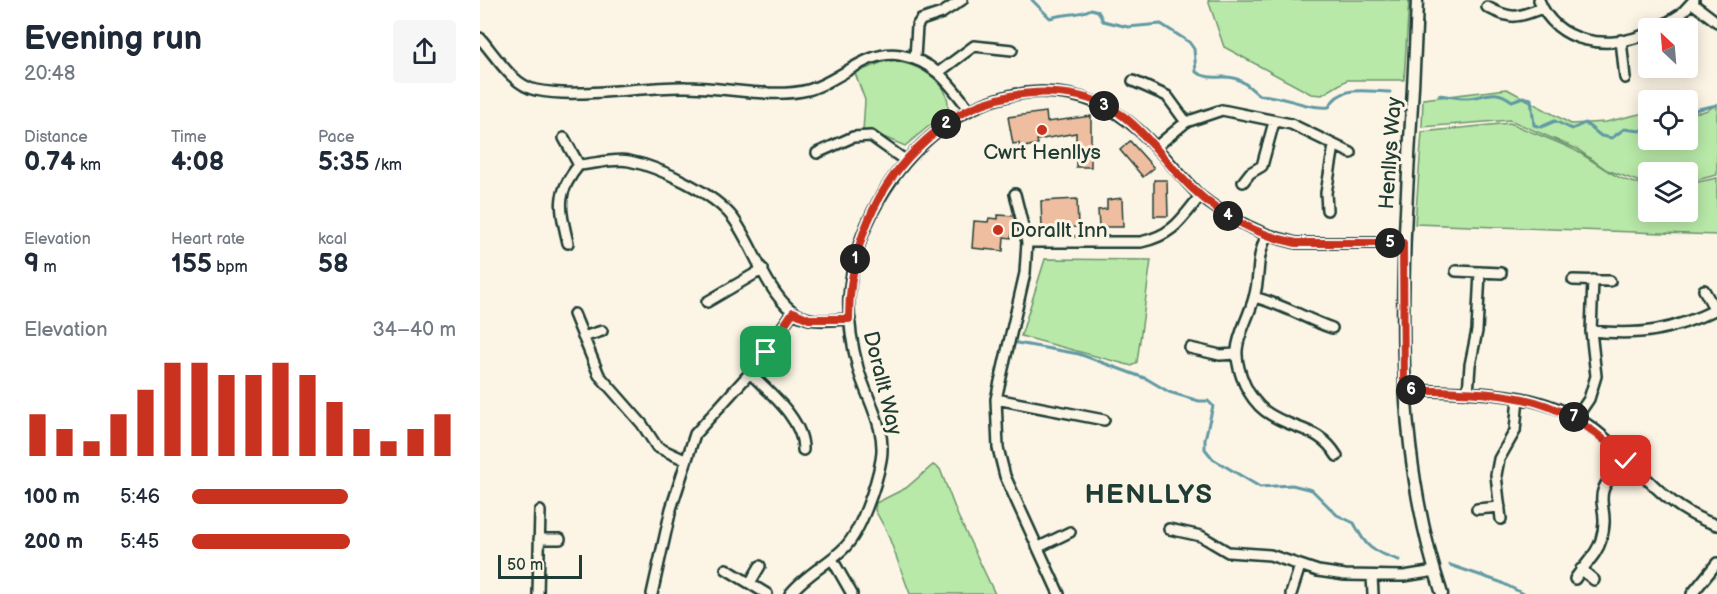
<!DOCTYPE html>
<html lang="en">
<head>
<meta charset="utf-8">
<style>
  body { margin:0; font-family:"Balsamiq Sans",sans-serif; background:#f6f6f7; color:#1f2937; height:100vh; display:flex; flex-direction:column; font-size:22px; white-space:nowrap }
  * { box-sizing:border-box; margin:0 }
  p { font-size:20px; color:#747a83 }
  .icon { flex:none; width:33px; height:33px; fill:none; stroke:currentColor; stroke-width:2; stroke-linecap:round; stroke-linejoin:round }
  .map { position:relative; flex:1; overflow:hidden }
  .drawer { display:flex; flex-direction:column; background:#fff; width:480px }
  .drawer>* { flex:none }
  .needle { width:39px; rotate:334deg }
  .tools { position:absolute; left:1158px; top:18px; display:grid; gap:12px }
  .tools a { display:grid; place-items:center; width:60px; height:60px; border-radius:6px; background:#fff; box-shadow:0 3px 15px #0003; font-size:30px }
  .scale { position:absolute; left:18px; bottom:15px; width:84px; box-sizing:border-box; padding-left:6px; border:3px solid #1f3d34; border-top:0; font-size:16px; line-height:21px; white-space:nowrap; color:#1f3d34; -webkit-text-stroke:4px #fcf5e5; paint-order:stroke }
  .pin { position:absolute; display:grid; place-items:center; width:51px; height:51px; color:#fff; margin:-26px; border-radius:12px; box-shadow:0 3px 9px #0006 }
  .km { position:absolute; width:30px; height:30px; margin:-15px; border-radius:50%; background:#222; color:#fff; font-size:16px; line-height:30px; text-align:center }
  .round { display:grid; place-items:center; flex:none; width:63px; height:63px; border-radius:6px; background:#f6f6f7 }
  .overview { display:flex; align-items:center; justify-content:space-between; height:102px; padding:0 24px }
  h1 { font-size:33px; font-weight:700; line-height:45px }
  .stats { display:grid; grid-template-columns:repeat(3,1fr); gap:9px; height:102px; padding:6px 24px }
  .stats div { display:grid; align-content:center }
  .stats b { font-size:26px; font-weight:700 }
  .stats small { font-size:16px; font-weight:400 }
  .stats p { font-size:16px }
  .chart { height:168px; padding:12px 24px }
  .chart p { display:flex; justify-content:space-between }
  .chart svg { width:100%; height:108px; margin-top:6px; stroke:#c8321e; stroke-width:6 }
  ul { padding:0 24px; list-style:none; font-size:20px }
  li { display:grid; grid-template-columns:96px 72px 1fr; align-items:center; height:45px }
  li i { height:15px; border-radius:8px; background:#c8321e }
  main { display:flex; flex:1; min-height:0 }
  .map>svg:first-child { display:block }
  .green { fill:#b8e9a8; stroke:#6c936e; stroke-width:1.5 }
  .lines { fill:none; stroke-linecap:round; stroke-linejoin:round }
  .stream { stroke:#6199a4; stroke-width:3 }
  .building { fill:#efbea0; stroke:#1f3d34; stroke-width:1.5 }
  .minor-casing { stroke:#1f3d34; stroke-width:14 }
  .tertiary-casing { stroke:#1f3d34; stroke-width:15 }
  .minor { stroke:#fcf5e5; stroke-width:9 }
  .tertiary { stroke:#fcf5e5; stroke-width:10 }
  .route-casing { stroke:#fff; stroke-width:12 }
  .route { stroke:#c8321e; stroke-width:8 }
  .poi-dot { fill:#c8321e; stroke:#fcf5e5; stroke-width:2 }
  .labels { text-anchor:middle; stroke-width:6; stroke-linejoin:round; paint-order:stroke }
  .poi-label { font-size:21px; fill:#1f3d34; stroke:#fcf5e5 }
  .street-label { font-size:21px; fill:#1f3d34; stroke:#fcf5e5 }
  .district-label { font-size:27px; font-weight:bold; letter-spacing:1.5px; fill:#1f3d34; stroke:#fcf5e5 }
</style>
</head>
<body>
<main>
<section class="drawer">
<div class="overview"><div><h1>Evening run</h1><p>20:48</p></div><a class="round"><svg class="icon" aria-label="share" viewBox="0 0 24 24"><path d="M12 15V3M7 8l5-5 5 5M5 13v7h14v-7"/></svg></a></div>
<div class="stats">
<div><p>Distance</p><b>0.74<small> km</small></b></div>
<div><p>Time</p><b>4:08</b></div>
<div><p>Pace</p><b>5:35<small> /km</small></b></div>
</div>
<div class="stats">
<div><p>Elevation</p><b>9<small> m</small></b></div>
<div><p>Heart rate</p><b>155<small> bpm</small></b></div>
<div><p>kcal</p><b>58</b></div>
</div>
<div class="chart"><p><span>Elevation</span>34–40 m</p>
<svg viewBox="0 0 160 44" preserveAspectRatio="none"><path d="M5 44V27M15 44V33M25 44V38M35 44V27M45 44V17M55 44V6M65 44V6M75 44V11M85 44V11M95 44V6M105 44V11M115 44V22M125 44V33M135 44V38M145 44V33M155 44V27"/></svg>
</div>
<ul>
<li><b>100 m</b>5:46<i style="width:59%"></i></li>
<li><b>200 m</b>5:45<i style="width:60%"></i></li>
</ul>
</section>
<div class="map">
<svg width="1237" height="594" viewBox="0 0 1237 594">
  <rect width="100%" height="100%" fill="#fcf5e5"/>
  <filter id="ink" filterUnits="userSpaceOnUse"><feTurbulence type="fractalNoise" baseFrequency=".0167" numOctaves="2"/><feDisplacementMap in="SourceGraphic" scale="12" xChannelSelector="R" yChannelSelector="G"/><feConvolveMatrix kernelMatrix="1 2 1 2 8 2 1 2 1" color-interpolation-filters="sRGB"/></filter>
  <g filter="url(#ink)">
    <!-- green -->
    <path class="green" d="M728,0H929L924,80H867L842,95L831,94L744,47Z
      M408,60C434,63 471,78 468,110L425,146L394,133L383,131L385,100L375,73Z
      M1027,89L1091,124L1126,122L1168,112V140H1208V110C1219,115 1228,111 1237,104V175L1208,182V172H1168V182H1160L1127,170L1097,149L1030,120L942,127L943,99Z
      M1030,123C1050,132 1080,142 1098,152C1121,165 1141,185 1168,184V212H1208V184L1237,178V235L935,224L942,132Z
      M565,259L671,260L657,362L652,366L541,336Z
      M453,465L460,469L478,516L515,594H430L407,532L395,510L396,503L426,488Z"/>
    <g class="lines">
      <!-- stream -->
      <path class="stream" d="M552,0L570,18C585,13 598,16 611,9L618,11L623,21L648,27L681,24L709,42L714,49L716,72C730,81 740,75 754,78C765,81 771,89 779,95C804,95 824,109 849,107C860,84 888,92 910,92
        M959,95C968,96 978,98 987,98C1007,97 1013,87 1032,101L1043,97L1051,99L1054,125L1061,127L1075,121L1092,129L1105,123L1121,136L1132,138L1144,129L1160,131L1168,125
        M1208,108L1214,110L1237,105
        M537,343L599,354L667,379L689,392L719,401H728L733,406L725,439V449L733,459L780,487L812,485L832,490L857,515L874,523C887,550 893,551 919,560
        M970,565L1020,582L1044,594"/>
    </g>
    <!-- building -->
    <path class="building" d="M566,112L567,122L611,116V167H596V133L557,140L558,144L540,148L539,143L533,144L528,117Z
      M650,141L674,168L663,177L640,150Z
      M674,180H687L688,216H674Z
      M642,198L643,227H619L618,210L627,209V200Z
      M597,199L598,227L562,228L561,201Z
      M518,215L534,216L535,221L531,238L524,237L523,251L492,248L494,221L508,222L509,218L518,219Z"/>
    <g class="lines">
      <!-- minor casing -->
      <g class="minor-casing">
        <path id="minor" d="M1059,0C1076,44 1129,51 1168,33
          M1212,3L1237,22
          M1007,7C1031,20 1037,18 1062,8
          M1179,28L1201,14L1214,0
          M0,38C15,55 33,86 56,90C98,99 161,86 206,87C245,87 292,99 328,90C359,82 387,49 420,55C454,61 469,83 489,109
          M1141,40L1145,78
          M435,58L437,26L441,20L462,13L482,0
          M459,72L494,46L532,50
          M653,81L687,96L706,122
          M84,138L99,165
          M676,147L706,122L742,110L811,124L871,153
          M337,153L373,137L391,136L426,161
          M763,182L770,173L782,166L794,122
          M535,194L547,242L545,273L516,399L518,448L525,476L579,594
          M847,210L846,193L854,146
          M787,235C775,259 781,274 774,298C763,335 747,345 765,385C769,394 777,405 785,411C812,431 838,425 857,456
          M547,242H661C693,235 701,220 720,196C748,218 780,235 816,243H923
          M88,243C80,208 75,194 99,165C114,164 135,158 149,161C180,167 234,193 253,218C273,245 285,289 312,311C328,324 350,320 370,319
          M976,271L1021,273
          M1093,280L1130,281
          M1224,290L1235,310
          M774,297C802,304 826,319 852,328
          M227,302L283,269
          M94,314L119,375L162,424L177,447L205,460
          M1111,331C1161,336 1192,331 1237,309
          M103,337L122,331
          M710,348L740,355L755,354
          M270,373C290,393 324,420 323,450
          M925,390C987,393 1058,388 1111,427C1155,459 1181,508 1237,525
          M988,393L990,365L997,331L1000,272
          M516,399L624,420
          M1096,418L1109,399L1116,376L1111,331L1113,280
          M997,509L1020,507
          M1021,519L1016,475L1019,459L1035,431L1038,398
          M689,529L721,536L748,552L790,555L838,571L865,575L924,576L955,571
          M59,539H80
          M559,547L590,532
          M352,559L372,594
          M246,569L287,594
          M1101,569L1114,580
          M892,576L893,594
          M1095,579C1103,566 1117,555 1121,540C1133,500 1103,501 1146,461
          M270,583L280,566
          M58,594L60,511
          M172,594L191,509L215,434L270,373L313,312
          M310,594C324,576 346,565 362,550C380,535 397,483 401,460C407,428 386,398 378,368C372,345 368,320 369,297C376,180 494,54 617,103C661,121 687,163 720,196
          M811,594L820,566
          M1212,594L1237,563"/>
      </g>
      <!-- tertiary casing -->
      <g class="tertiary-casing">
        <path id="tertiary" d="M937,0C931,198 898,402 962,594"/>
      </g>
      <!-- minor -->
      <use href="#minor" class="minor"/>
      <!-- tertiary -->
      <use href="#tertiary" class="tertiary"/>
    </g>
  </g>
  <g class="lines" filter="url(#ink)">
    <!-- route casing -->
    <g class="route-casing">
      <path id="route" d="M286,352L313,312L329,319H369C369,251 394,186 446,140C459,129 474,116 490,109C536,88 601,84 643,116C665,133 681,155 699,175C730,209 771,234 816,243H923L924,390C1018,394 1077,387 1146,461"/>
    </g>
    <!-- route -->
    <use href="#route" class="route"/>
  </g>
  <!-- markers -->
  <g class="poi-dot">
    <circle cx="562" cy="130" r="6"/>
    <circle cx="518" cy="230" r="6"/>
  </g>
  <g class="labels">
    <!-- poi labels -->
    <g class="poi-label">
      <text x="562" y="159">Cwrt Henllys</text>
      <text x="530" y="237" text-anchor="start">Dorallt Inn</text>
    </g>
    <!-- street labels -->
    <g class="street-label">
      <text transform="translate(910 153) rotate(-86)" y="7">Henllys Way</text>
      <text transform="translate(403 383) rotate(76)" y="7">Dorallt Way</text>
    </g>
    <!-- district labels -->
    <g class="district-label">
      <text x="669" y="503">HENLLYS</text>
    </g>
  </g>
</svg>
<div class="tools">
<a><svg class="needle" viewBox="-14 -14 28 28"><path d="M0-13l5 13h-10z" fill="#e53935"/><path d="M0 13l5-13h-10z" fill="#747a83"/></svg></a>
<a><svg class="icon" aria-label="locate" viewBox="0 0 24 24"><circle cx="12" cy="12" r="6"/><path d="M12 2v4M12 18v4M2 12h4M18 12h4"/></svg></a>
<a><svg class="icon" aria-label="layers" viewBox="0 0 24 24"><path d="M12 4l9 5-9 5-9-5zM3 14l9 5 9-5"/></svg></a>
</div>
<div class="scale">50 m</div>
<div class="pin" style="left:286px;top:352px;background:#1e9e55"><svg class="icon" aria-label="arrive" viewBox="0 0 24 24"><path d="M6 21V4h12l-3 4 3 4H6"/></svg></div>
<div class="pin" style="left:1146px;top:461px;background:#d93025"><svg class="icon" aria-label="check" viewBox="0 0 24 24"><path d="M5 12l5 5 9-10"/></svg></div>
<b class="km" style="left:375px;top:259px">1</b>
<b class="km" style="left:466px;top:124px">2</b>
<b class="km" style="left:624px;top:106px">3</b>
<b class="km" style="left:748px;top:216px">4</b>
<b class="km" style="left:910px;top:243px">5</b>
<b class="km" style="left:931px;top:390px">6</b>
<b class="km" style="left:1094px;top:417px">7</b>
</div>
</main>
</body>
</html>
